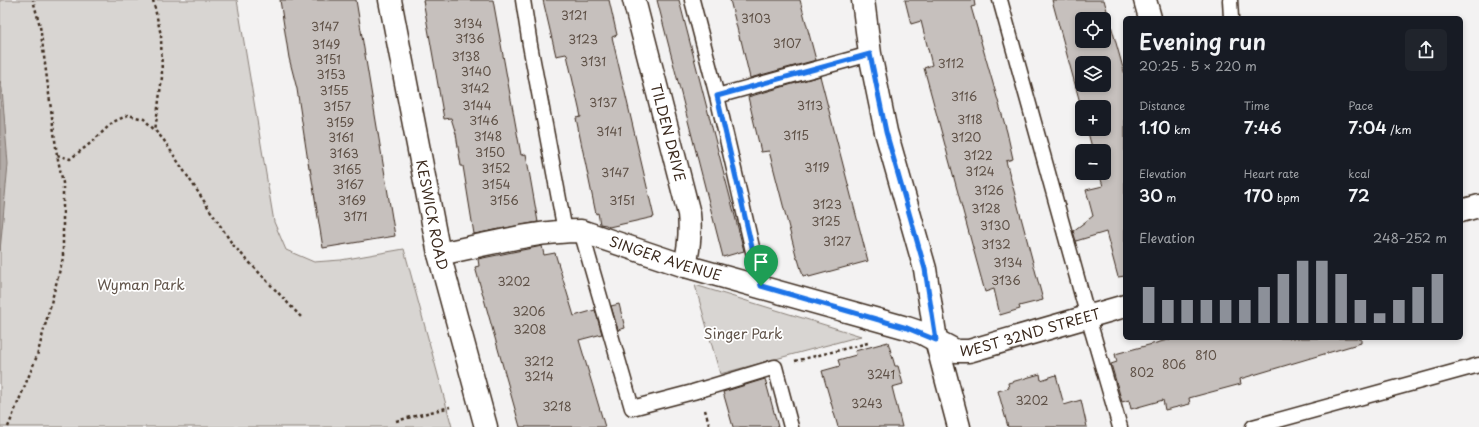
<!DOCTYPE html>
<html lang="en">
<head>
<meta charset="utf-8">
<style>
  body { margin:0; font-family:"Playpen Sans",sans-serif; background:#20242c; color:#f1f3f6; height:100vh; display:flex; flex-direction:column; font-size:15px; white-space:nowrap }
  * { box-sizing:border-box; margin:0 }
  p { font-size:13px; color:#9ea1a6 }
  .icon { flex:none; width:22px; height:22px; fill:none; stroke:currentColor; stroke-width:2; stroke-linecap:round; stroke-linejoin:round }
  .map { position:relative; flex:1; overflow:hidden }
  .drawer { position:absolute; left:1123px; top:16px; width:340px; height:324px; display:flex; flex-direction:column; background:#171b24; border-radius:6px; box-shadow:0 2px 6px #0003 }
  .drawer>* { flex:none }
  .buttons { position:absolute; left:1075px; top:12px; display:grid; gap:8px }
  .buttons a { display:grid; place-items:center; width:36px; height:36px; border-radius:6px; background:#171b24; box-shadow:0 2px 6px #0003; font-size:20px }
  .pin { position:absolute; display:grid; place-items:center; width:34px; height:34px; color:#fff; margin:-41px -17px; border-radius:50% 50% 50% 0; rotate:-45deg; box-shadow:0 0 4px #0007 }
  .pin .icon { rotate:45deg }
  .round { display:grid; place-items:center; flex:none; width:42px; height:42px; border-radius:6px; background:#20242c }
  .summary { display:flex; align-items:center; justify-content:space-between; height:68px; padding:0 16px }
  h1 { font-size:22px; font-weight:600; line-height:30px }
  .metrics { display:grid; grid-template-columns:repeat(3,1fr); gap:6px; height:68px; padding:4px 16px }
  .metrics div { display:grid; align-content:center }
  .metrics b { font-size:17px; font-weight:600 }
  .metrics small { font-size:11px; font-weight:400 }
  .metrics p { font-size:11px }
  .chart { height:112px; padding:8px 16px }
  .chart p { display:flex; justify-content:space-between }
  .chart svg { width:100%; height:72px; margin-top:4px; stroke:#8c9099; stroke-width:6 }
  .map>svg:first-child { display:block }
  .green { fill:#d8d5d2; stroke:#8a8078 }
  .water { fill:#b2aba7; stroke:#827770 }
  .building { fill:#c6c0bd; stroke:#3b2a1e; fill-rule:evenodd }
  .lines { fill:none; stroke-linecap:round; stroke-linejoin:round }
  .service-casing { stroke:#3b2a1e; stroke-width:17 }
  .minor-casing { stroke:#3b2a1e; stroke-width:25 }
  .tertiary-casing { stroke:#3b2a1e; stroke-width:25 }
  .path { stroke:#3b2a1e; stroke-width:2.5; stroke-dasharray:3 3; stroke-linecap:butt }
  .service { stroke:#fff; stroke-width:14 }
  .minor { stroke:#fff; stroke-width:22 }
  .tertiary { stroke:#fff; stroke-width:22 }
  .route-casing { stroke:#fff; stroke-width:8 }
  .route { stroke:#1a73e8; stroke-width:5 }
  .labels { text-anchor:middle; stroke-width:3.5; stroke-linejoin:round; paint-order:stroke }
  .number-label { font-size:12px; fill:#5e5046 }
  .street-label { font-size:14px; fill:#3b2a1e; stroke:#fff }
  .park-label { font-size:14px; fill:#62554b; stroke:#fff }
</style>
</head>
<body>
<div class="map">
<svg width="1479" height="427" viewBox="0 0 1479 427">
  <rect width="100%" height="100%" fill="#f3f2f2"/>
  <filter id="ink" filterUnits="userSpaceOnUse"><feTurbulence type="fractalNoise" baseFrequency=".025" numOctaves="2"/><feDisplacementMap in="SourceGraphic" scale="8" xChannelSelector="R" yChannelSelector="G"/><feConvolveMatrix kernelMatrix="1 2 1 2 8 2 1 2 1" color-interpolation-filters="sRGB"/></filter>
  <g filter="url(#ink)">
    <!-- green -->
    <path class="green" d="M0,0H237L274,222L286,250L314,262L341,260L404,249L452,427H0Z
      M695,285L861,336L720,374Z"/>
    <!-- water -->
    <path class="water" d="M0,81L2,89L8,164L0,251Z"/>
    <!-- building -->
    <path class="building" d="M280,0H356L395,236L323,248L310,168H309L297,89L289,58Z
      M423,0H493L521,155L526,154L538,222L474,234L463,166H461L456,134L451,118L444,119Z
      M543,0H609L617,35L612,37L654,217L609,227L606,225L600,224L598,213L596,214L576,118L581,117L567,55L566,54L556,56Z
      M657,0H679L744,251L723,257Z
      M730,0H800L816,60L750,78L741,40H740Z
      M905,0H974L975,6L971,7L1007,132L1013,159L1006,161L1043,300L1019,306L1020,309L1000,315L994,289L985,292L924,68L932,65L921,21L911,24Z
      M1052,0H1104L1125,75V276L1118,277L1106,232L1076,241L1073,231L1093,216L1086,190L1103,186L1099,173H1104V151H1093L1087,129H1104V107H1082V110ZM1082,19H1104V41H1082ZM1082,63H1104V85H1082Z
      M820,76L868,261L809,277L808,275L803,276L798,259H797L769,151L761,152L748,97Z
      M542,246L544,255L555,253L574,316L595,310L602,334L579,340L605,427H520L475,267L479,266L478,259Z
      M619,304L625,328L618,330L611,306Z
      M1175,338H1361V343L1240,379L1241,384L1189,398L1190,404L1165,410L1163,400L1131,409L1129,400L1122,402L1111,364L1117,362L1115,354Z
      M888,342L895,366H898L903,384L892,387L902,427H838L822,371L840,366L838,360L856,355L855,351Z
      M1040,374L1041,380L1056,375L1064,405L1081,400L1087,427H1008L998,391L1009,388L1008,383Z
      M765,379L778,427H733L723,392Z"/>
    <g class="lines">
      <!-- service casing -->
      <g class="service-casing">
        <path id="service" d="M523,0L530,45L565,231
          M692,0L717,96L761,286
          M1000,0L1088,317L1120,427
          M1230,0L1231,18
          M717,96L870,54
          M581,231L632,408L693,392L775,367L791,427
          M1253,427L1479,365"/>
      </g>
      <!-- minor casing -->
      <g class="minor-casing">
        <g id="minor">
          <path id="s1" d="M634,0L689,214C691,232 689,248 685,266"/>
          <path d="M863,0L870,54L886,132L925,269L936,340L959,427"/>
          <path d="M1145,0L1150,18"/>
          <path d="M1461,211L1479,206"/>
          <path id="s2" d="M439,254C486,245 533,231 581,231L685,266L907,328L922,333L956,351H969L1125,306"/>
        </g>
      </g>
      <!-- tertiary casing -->
      <g class="tertiary-casing">
        <g id="tertiary">
          <path id="s3" d="M390,0L439,254L486,427"/>
        </g>
      </g>
      <!-- path -->
      <path class="path" d="M153,0L161,35L162,77L155,131
        M57,155L70,159L92,142L113,122L128,115L144,119L163,139L233,245L301,317
        M795,361L868,343
        M705,410L710,427
        M396,421L450,407
        M8,427L37,356L63,258V183L57,155L40,26L33,0"/>
      <!-- service -->
      <use href="#service" class="service"/>
      <!-- minor -->
      <use href="#minor" class="minor"/>
      <!-- tertiary -->
      <use href="#tertiary" class="tertiary"/>
    </g>
  </g>
  <g class="lines" filter="url(#ink)">
    <!-- route casing -->
    <g class="route-casing">
      <path id="route" d="M870,54L886,132L925,269L936,340L907,328L761,286L717,96Z"/>
    </g>
    <!-- route -->
    <use href="#route" class="route"/>
  </g>
  <g class="labels">
    <!-- number labels -->
    <g class="number-label">
      <text x="574" y="20">3121</text>
      <text x="756" y="23">3103</text>
      <text x="468" y="28">3134</text>
      <text x="325" y="31">3147</text>
      <text x="470" y="43">3136</text>
      <text x="583" y="44">3123</text>
      <text x="787" y="48">3107</text>
      <text x="326" y="49">3149</text>
      <text x="466" y="61">3138</text>
      <text x="328" y="64">3151</text>
      <text x="593" y="66">3131</text>
      <text x="951" y="68">3112</text>
      <text x="476" y="76">3140</text>
      <text x="331" y="79">3153</text>
      <text x="475" y="93">3142</text>
      <text x="334" y="95">3155</text>
      <text x="964" y="101">3116</text>
      <text x="603" y="107">3137</text>
      <text x="477" y="110">3144</text>
      <text x="810" y="110">3113</text>
      <text x="337" y="111">3157</text>
      <text x="970" y="124">3118</text>
      <text x="484" y="125">3146</text>
      <text x="340" y="127">3159</text>
      <text x="609" y="136">3141</text>
      <text x="796" y="140">3115</text>
      <text x="488" y="141">3148</text>
      <text x="341" y="142">3161</text>
      <text x="966" y="142">3120</text>
      <text x="490" y="157">3150</text>
      <text x="344" y="158">3163</text>
      <text x="978" y="160">3122</text>
      <text x="817" y="172">3119</text>
      <text x="496" y="173">3152</text>
      <text x="347" y="174">3165</text>
      <text x="980" y="176">3124</text>
      <text x="615" y="177">3147</text>
      <text x="350" y="189">3167</text>
      <text x="496" y="189">3154</text>
      <text x="989" y="195">3126</text>
      <text x="352" y="205">3169</text>
      <text x="504" y="205">3156</text>
      <text x="622" y="205">3151</text>
      <text x="827" y="209">3123</text>
      <text x="986" y="213">3128</text>
      <text x="355" y="221">3171</text>
      <text x="826" y="226">3125</text>
      <text x="995" y="230">3130</text>
      <text x="837" y="246">3127</text>
      <text x="996" y="249">3132</text>
      <text x="1008" y="267">3134</text>
      <text x="1006" y="285">3136</text>
      <text x="514" y="286">3202</text>
      <text x="529" y="316">3206</text>
      <text x="530" y="334">3208</text>
      <text x="1206" y="360">810</text>
      <text x="539" y="366">3212</text>
      <text x="1174" y="369">806</text>
      <text x="1142" y="377">802</text>
      <text x="881" y="379">3241</text>
      <text x="539" y="381">3214</text>
      <text x="1032" y="405">3202</text>
      <text x="867" y="408">3243</text>
      <text x="557" y="411">3218</text>
    </g>
    <!-- street labels -->
    <g class="street-label">
      <text dy="5" stroke="none"><textPath href="#s1" startOffset="137">TILDEN DRIVE</textPath></text>
      <text dy="5" stroke="none"><textPath href="#s3" startOffset="219">KESWICK ROAD</textPath></text>
      <text dy="5" stroke="none"><textPath href="#s2" startOffset="233">SINGER AVENUE</textPath></text>
      <text dy="5" stroke="none"><textPath href="#s2" startOffset="615">WEST 32ND STREET</textPath></text>
    </g>
    <!-- park labels -->
    <g class="park-label">
      <text x="141" y="290">Wyman Park</text>
      <text x="743" y="339">Singer Park</text>
    </g>
  </g>
</svg>
<div class="buttons">
<a><svg class="icon" aria-label="locate" viewBox="0 0 24 24"><circle cx="12" cy="12" r="6"/><path d="M12 2v4M12 18v4M2 12h4M18 12h4"/></svg></a>
<a><svg class="icon" aria-label="layers" viewBox="0 0 24 24"><path d="M12 4l9 5-9 5-9-5zM3 14l9 5 9-5"/></svg></a>
<a>+</a>
<a>−</a>
</div>
<div class="pin" style="left:761px;top:286px;background:#1e9e55"><svg class="icon" aria-label="arrive" viewBox="0 0 24 24"><path d="M6 21V4h12l-3 4 3 4H6"/></svg></div>
<section class="drawer">
<div class="summary"><div><h1>Evening run</h1><p>20:25 · 5 × 220 m</p></div><a class="round"><svg class="icon" aria-label="share" viewBox="0 0 24 24"><path d="M12 15V3M7 8l5-5 5 5M5 13v7h14v-7"/></svg></a></div>
<div class="metrics">
<div><p>Distance</p><b>1.10<small> km</small></b></div>
<div><p>Time</p><b>7:46</b></div>
<div><p>Pace</p><b>7:04<small> /km</small></b></div>
</div>
<div class="metrics">
<div><p>Elevation</p><b>30<small> m</small></b></div>
<div><p>Heart rate</p><b>170<small> bpm</small></b></div>
<div><p>kcal</p><b>72</b></div>
</div>
<div class="chart"><p><span>Elevation</span>248–252 m</p>
<svg viewBox="0 0 160 44" preserveAspectRatio="none"><path d="M5 44V22M15 44V30M25 44V30M35 44V30M45 44V30M55 44V30M65 44V22M75 44V14M85 44V6M95 44V6M105 44V14M115 44V30M125 44V38M135 44V30M145 44V22M155 44V14"/></svg>
</div>
</section>
</div>
</body>
</html>
